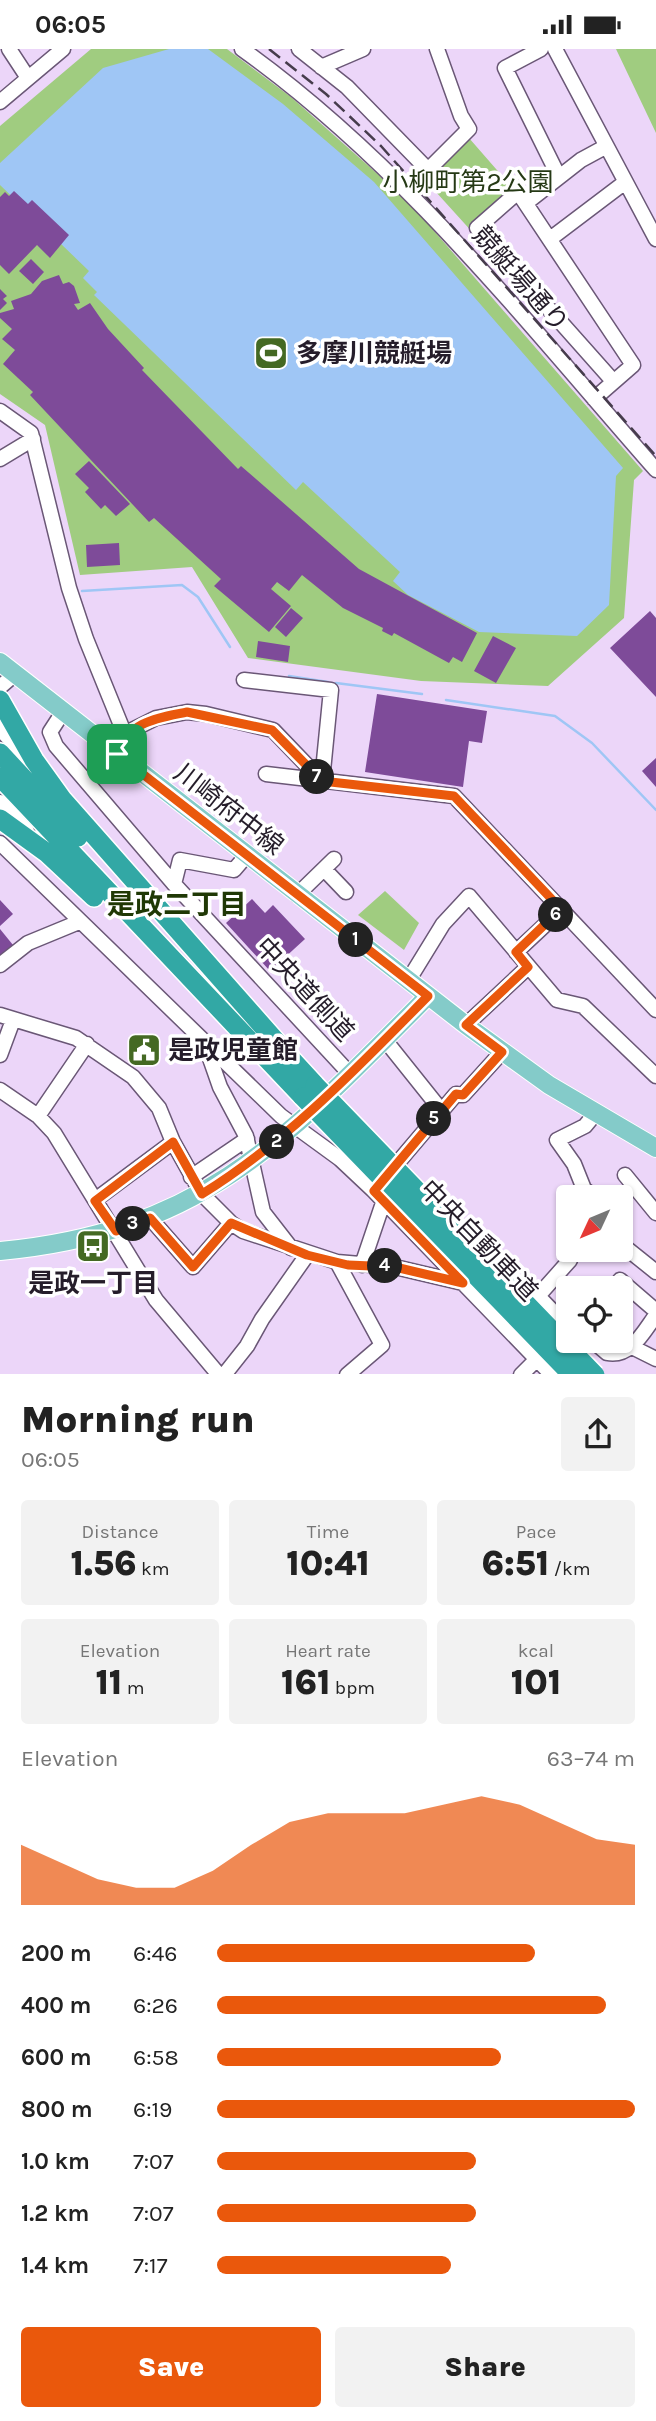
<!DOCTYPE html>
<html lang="en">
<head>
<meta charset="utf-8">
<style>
  body { margin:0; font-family:Karla,"Noto Sans JP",sans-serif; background:#f2f2f2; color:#222; height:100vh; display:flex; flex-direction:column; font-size:26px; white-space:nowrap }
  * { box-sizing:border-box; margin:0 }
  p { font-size:23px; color:#767676 }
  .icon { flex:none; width:38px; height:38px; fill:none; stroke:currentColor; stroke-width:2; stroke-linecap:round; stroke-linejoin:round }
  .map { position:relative; height:1325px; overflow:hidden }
  .details { display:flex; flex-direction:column; background:#fff; flex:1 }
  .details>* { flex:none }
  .needle { width:46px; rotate:226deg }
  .buttons { position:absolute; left:556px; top:1136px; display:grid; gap:14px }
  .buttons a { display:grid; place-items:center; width:77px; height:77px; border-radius:7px; background:#fff; box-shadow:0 2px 5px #0004; font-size:35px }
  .pin { position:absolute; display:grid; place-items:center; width:60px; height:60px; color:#fff; margin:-30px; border-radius:14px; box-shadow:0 4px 10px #0006 }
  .km { position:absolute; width:35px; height:35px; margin:-18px; border-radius:50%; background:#222; color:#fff; font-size:19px; line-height:35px; text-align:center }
  .round { display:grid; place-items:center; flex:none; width:74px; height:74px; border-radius:7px; background:#f2f2f2 }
  .head { display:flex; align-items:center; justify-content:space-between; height:119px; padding:0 21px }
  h1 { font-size:38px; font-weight:800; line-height:52px }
  .figures { display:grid; grid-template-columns:repeat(3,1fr); gap:10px; height:119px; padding:7px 21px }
  .figures div { display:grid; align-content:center; border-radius:7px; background:#f2f2f2; text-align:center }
  .figures b { font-size:35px; font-weight:800 }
  .figures small { font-size:19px; font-weight:400 }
  .figures p { font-size:19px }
  .chart { height:196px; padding:14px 21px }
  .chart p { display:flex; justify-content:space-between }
  .chart svg { width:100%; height:126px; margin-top:7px; fill:#ea580c; opacity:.7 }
  .action { display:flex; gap:14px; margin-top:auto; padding:14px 21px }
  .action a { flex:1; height:80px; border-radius:7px; background:#ea580c; color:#fff; font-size:28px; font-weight:800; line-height:80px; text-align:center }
  .action a+a { background:#f2f2f2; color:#222 }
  ul { padding:0 21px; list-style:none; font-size:23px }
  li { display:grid; grid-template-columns:112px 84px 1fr; align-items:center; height:52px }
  li i { height:18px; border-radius:9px; background:#ea580c }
  .status { display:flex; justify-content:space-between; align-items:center; height:49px; padding:0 35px; background:#fff; direction:ltr }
  .status svg { height:19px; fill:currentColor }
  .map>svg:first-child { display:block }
  .green { fill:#a0cc80 }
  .water { fill:#9fc6f5 }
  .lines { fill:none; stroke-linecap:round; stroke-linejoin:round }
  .stream { stroke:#9fc6f5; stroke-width:2.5 }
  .building { fill:#7e4b99 }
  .minor-casing { stroke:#6a5776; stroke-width:17 }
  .major-casing { stroke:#fff; stroke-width:20 }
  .highway-casing { stroke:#fff; stroke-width:22 }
  .minor { stroke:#fff; stroke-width:14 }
  .major { stroke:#84cbc9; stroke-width:18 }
  .highway { stroke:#32a8a5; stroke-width:19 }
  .rail { stroke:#463c4c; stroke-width:2.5; stroke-dasharray:14 7; stroke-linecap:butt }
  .highway-bridge-casing { stroke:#fff; stroke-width:22; stroke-linecap:butt }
  .highway-bridge { stroke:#32a8a5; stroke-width:19 }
  .route-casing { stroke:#fff; stroke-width:14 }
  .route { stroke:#ea580c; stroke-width:9 }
  .labels { text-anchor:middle; stroke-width:7; stroke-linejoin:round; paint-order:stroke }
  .park-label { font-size:26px; fill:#253915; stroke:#fff }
  .street-label { font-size:26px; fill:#251d2a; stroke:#fff }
  .poi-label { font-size:26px; font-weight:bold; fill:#251d2a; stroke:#fff; text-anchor:start }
  .neighbourhood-label { font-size:28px; font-weight:bold; fill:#1f3805; stroke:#fff }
</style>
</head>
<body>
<div class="status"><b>06:05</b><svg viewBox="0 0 49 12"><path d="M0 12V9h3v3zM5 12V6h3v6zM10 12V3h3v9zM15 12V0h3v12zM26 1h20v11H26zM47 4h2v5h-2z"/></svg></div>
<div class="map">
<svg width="656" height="1326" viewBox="0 0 656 1326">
  <rect width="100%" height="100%" fill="#ecd6f9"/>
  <!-- green -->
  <path class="green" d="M91,0H227L291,48L408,152L643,422L634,431L624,569L548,637L421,632L248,609L192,518L80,526L45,376L0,345V77Z
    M616,0H656V84Z
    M469,89L517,144L474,185L426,132Z
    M385,842L419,874L404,901L358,866Z"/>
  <!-- water -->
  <path class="water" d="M169,0H208L283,55L374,133L623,419L616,427L609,556L577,587L479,583L408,546L393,532L400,523L303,433L296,441L94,246L97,243L83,229L89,222L0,136V114L103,19Z"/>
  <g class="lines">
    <!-- stream -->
    <path class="stream" d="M82,542L182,536L198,548L230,598
      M289,627L328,633
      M336,634L422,645
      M446,651L555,667L592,694L656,761"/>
  </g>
  <!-- building -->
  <path class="building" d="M14,142L28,155L32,151L69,186L50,209L37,196L9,225L0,216V148L5,143L9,147Z
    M31,210L44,223L33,235L19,222Z
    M59,226L63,235L69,233L74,237L80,254L74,255L78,261L90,254L108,280L144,319L142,321L238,420L241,417L359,520L477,584L462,613L453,608L449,614L394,584L392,587L382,582L383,579L343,559L302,526L289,542L277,533L271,540L291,557L269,583L214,537L221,530L154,469L149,473L30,346L33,343L3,315L15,301L2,290L12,280L0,269V264L14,260L11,252L31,245L42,232Z
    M0,240L7,247L3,250L7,254L0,261Z
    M89,412L130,455L116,467L105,456L101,460L85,443L89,439L75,425Z
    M119,494L120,516L87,518L86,496Z
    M291,559L303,569L286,588L275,578Z
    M650,562L656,569V648L610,599Z
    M493,587L516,599L496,634L474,622Z
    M258,592L290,597L288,613L256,608Z
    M377,645L487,662L482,694L469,692L463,738L365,723Z
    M656,709V738L642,722Z
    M252,850L265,864L273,856L305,890L270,922L226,874Z
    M0,851L13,865L0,877Z
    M0,880L13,896L0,907Z"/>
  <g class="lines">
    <!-- minor casing -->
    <g class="minor-casing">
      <path id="minor" d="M9,0L28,29
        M242,0C403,115 526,273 656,421
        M299,0L347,38L428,121L469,80L461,67L437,0
        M541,0L505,19L559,128
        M555,0L656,190
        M321,18L363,0
        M0,53L63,0
        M526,154L581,111L605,98
        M550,190L624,134
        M594,350L633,316L518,143L477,179L613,332
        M0,362L31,384L69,539L86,590L125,686
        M0,410L33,390
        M244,631L331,641L322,732
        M0,638L15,625
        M63,663L50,683L56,697L174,835L350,1025
        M0,680L28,710
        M122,693L130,682L156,669L187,663L206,665L273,681L321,731
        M266,725L454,747L656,961
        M0,753L27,782
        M0,794L281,1067L340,1110L374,1142L552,1326
        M324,820L346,843
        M174,835L180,811L234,821L246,807
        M297,846L334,810
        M516,903L561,861
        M0,916L28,894L79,873
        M408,932L443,875L469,847L557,951L583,957L656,1027
        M0,966L76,989L133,1028L159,1059L173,1093L202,1145L231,1174L243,1182L337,1213L395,1218L463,1234
        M466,976L528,918
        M385,991L441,1061
        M206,998L220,1038L246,1087L263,1163L291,1199
        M0,1006L13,971
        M0,1041L38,1067L54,1084L156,1251L219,1326
        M38,1067L87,995
        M389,1124L456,1045L463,1046L502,1003
        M625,1126L656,1164
        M191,1128L247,1090
        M594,1148L584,1140L574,1115L557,1091L585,1077L595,1065
        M95,1151L173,1093
        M150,1169L193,1218L231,1174
        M621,1195L656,1223
        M337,1213L382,1296L347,1326
        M362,1216L384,1151
        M614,1239L620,1231L656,1262
        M569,1279L538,1247L570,1211
        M593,1292L607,1304C631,1309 644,1282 656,1266
        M632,1298L656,1310
        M224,1326L247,1297L262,1270L307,1206
        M521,1326L543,1304"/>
    </g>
    <!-- major casing -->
    <g class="major-casing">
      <path id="major" d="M0,613L466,976L549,1036L656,1099
        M0,1202C206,1183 291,1085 428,947"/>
    </g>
    <!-- highway casing -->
    <g class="highway-casing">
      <path id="highway" d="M0,651L34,711L62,750L289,1007
        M0,704L78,788
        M0,728L303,1048
        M0,770L47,804L94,848
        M281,999L315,1036"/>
    </g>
    <!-- minor -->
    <use href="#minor" class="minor"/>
    <!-- major -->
    <use href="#major" class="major"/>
    <!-- highway -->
    <use href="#highway" class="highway"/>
    <!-- rail -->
    <path class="rail" d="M269,0L326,45L381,97L656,407"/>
    <!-- highway-bridge casing -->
    <g class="highway-bridge-casing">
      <path id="highway-bridge" d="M315,1036L595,1326
        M303,1048L572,1326"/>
    </g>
    <!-- highway-bridge -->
    <use href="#highway-bridge" class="highway-bridge"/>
  </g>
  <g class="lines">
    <!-- route casing -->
    <g class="route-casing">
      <path id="route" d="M187,663L272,681L322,732L454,747L561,860L516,903L528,918L466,976L502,1003L463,1046L456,1045L374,1142L463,1234L395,1218L348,1216L307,1206L231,1174L193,1218L150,1169L116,1182L95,1152L173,1093L202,1145C289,1091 357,1019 428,947L117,705C131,672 153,670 187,663Z"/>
    </g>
    <!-- route -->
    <use href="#route" class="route"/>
  </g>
  <!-- icons -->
  <defs>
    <g id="stadium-square" transform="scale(1.75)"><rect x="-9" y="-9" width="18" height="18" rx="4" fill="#446923" stroke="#fff"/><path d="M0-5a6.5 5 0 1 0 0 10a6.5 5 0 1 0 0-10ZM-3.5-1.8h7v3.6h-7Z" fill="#fff"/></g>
    <g id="civic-square" transform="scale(1.75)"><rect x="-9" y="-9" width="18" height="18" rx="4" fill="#446923" stroke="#fff"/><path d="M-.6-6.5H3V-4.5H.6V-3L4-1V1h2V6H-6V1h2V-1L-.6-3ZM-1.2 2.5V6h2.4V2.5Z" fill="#fff"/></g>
    <g id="bus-square" transform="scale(1.75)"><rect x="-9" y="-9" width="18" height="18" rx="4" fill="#446923" stroke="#fff"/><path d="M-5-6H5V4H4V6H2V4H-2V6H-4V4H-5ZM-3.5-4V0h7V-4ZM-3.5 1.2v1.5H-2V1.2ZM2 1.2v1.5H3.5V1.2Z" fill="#fff"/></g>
  </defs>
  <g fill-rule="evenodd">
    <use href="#stadium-square" x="271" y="304"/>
    <use href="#civic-square" x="144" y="1001"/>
    <use href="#bus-square" x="93" y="1197"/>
  </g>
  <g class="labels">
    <!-- park labels -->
    <g class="park-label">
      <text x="468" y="142">小柳町第2公園</text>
    </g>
    <!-- street labels -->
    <g class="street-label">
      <text transform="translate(521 230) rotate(49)" y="9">競艇場通り</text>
      <text transform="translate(229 760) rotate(38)" y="9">川崎府中線</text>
      <text transform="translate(305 940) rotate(47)" y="9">中央道側道</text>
      <text transform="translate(479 1191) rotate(46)" y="9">中央自動車道</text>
    </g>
    <!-- poi labels -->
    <g class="poi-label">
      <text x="296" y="313">多摩川競艇場</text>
      <text x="168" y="1010">是政児童館</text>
      <text x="93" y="1243" text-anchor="middle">是政一丁目</text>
    </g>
    <!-- neighbourhood labels -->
    <g class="neighbourhood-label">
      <text x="177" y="865">是政二丁目</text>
    </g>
  </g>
</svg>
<div class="buttons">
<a><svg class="needle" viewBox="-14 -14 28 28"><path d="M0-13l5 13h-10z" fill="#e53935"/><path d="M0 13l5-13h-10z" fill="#767676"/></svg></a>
<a><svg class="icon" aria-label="locate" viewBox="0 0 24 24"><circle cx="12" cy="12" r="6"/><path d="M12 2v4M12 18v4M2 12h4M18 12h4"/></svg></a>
</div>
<div class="pin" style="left:117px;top:705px;background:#1e9e55"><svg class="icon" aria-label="arrive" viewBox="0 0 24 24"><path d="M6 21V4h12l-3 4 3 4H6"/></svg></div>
<b class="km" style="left:356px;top:891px">1</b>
<b class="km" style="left:277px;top:1093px">2</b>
<b class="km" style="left:133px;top:1175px">3</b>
<b class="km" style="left:385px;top:1217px">4</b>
<b class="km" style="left:434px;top:1070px">5</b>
<b class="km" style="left:556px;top:866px">6</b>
<b class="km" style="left:317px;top:728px">7</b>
</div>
<section class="details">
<div class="head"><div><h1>Morning run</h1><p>06:05</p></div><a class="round"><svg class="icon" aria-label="share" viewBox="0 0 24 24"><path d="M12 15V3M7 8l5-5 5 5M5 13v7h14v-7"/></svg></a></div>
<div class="figures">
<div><p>Distance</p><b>1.56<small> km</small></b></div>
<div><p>Time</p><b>10:41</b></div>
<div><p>Pace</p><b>6:51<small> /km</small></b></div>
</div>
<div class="figures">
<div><p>Elevation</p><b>11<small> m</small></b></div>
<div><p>Heart rate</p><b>161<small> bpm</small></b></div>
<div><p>kcal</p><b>101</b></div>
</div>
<div class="chart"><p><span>Elevation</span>63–74 m</p>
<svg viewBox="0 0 160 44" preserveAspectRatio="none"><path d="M0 44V23L10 29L20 35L30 38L40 38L50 32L60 23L70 15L80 12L90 12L100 12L110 9L120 6L130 9L140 15L150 21L160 23V44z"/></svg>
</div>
<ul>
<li><b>200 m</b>6:46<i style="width:76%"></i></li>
<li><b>400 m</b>6:26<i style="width:93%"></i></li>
<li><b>600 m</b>6:58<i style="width:68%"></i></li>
<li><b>800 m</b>6:19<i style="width:100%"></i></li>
<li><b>1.0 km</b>7:07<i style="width:62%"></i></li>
<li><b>1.2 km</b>7:07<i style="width:62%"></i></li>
<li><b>1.4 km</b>7:17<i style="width:56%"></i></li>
</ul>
<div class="action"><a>Save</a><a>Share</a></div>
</section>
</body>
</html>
